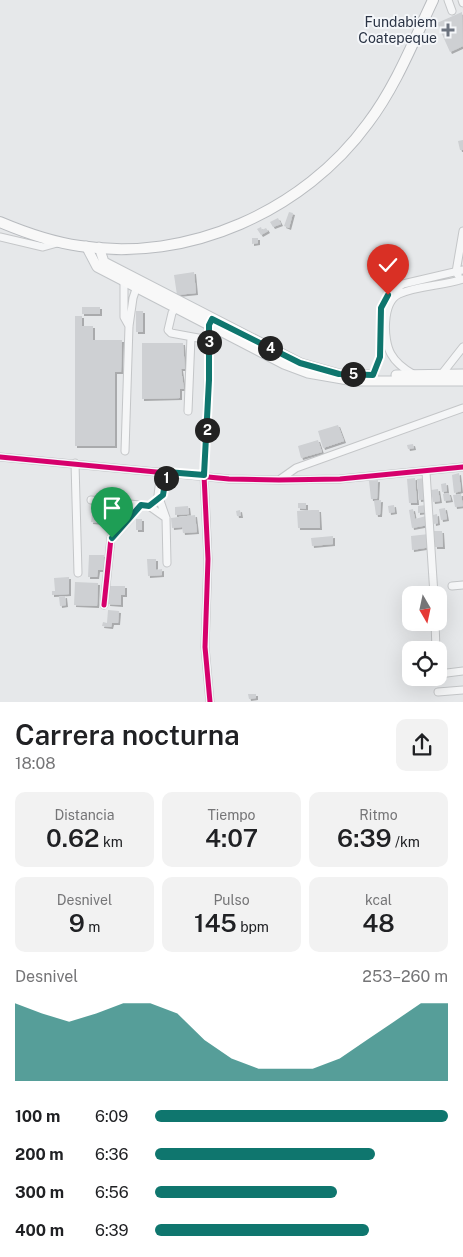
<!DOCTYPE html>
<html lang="es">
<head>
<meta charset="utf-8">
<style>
  body { margin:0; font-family:"Public Sans",sans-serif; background:#f2f2f2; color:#202124; height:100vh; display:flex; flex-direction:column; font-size:19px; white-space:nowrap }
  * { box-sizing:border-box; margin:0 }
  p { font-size:16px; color:#757577 }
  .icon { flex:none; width:28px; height:28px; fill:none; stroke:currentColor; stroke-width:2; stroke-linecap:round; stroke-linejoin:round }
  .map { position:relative; height:702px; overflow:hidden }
  .sheet { display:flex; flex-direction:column; background:#fff; flex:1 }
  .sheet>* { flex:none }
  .needle { width:32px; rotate:171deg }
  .controls { position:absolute; left:402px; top:586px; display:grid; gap:10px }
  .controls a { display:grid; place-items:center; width:45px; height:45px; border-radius:10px; background:#fff; box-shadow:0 5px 20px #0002; font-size:25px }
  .pin { position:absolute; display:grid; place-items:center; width:42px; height:42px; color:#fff; margin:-51px -21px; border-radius:50% 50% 50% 0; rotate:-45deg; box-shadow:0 0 5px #0007 }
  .pin .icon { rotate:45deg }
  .km { position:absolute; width:25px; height:25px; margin:-12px; border-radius:50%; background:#222; color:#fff; font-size:14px; line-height:25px; text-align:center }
  .round { display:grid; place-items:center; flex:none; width:52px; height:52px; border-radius:10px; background:#f2f2f2 }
  .headline { display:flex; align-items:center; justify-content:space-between; height:85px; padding:0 15px }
  h1 { font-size:28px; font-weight:600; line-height:38px }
  .figures { display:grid; grid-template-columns:repeat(3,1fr); gap:8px; height:85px; padding:5px 15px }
  .figures div { display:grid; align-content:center; border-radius:10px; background:#f2f2f2; text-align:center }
  .figures b { font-size:25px; font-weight:600 }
  .figures small { font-size:14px; font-weight:400 }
  .figures p { font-size:14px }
  .chart { height:140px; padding:10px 15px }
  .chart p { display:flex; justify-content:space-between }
  .chart svg { width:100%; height:90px; margin-top:5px; fill:#0f766e; opacity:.7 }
  ul { padding:0 15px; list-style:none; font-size:16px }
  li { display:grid; grid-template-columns:80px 60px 1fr; align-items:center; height:38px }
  li i { height:12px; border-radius:6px; background:#0f766e }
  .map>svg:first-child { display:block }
  .building { fill:#ced0d3; filter:url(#shadow) }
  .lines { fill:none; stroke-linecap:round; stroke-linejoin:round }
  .minor-casing { stroke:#c4c6c8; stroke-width:9 }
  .major-casing { stroke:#c2c5c8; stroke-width:11 }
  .highway-casing { stroke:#b8bbbf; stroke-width:12 }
  .minor { stroke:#f5f6f7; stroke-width:7 }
  .major { stroke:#f8f8f8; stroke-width:9 }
  .highway { stroke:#f8f8f8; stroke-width:10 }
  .cycleway-casing { stroke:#f4f6f9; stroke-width:8 }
  .cycleway { stroke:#d6006c; stroke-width:5 }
  .route-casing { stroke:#fff; stroke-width:10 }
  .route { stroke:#0f766e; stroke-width:6 }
  .poi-dot { fill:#6c737f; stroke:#f4f6f9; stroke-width:2 }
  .labels { text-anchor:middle; stroke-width:4; stroke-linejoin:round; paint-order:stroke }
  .poi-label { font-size:14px; fill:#2b3445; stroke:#f4f6f9; text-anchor:end }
</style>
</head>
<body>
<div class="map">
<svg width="463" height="702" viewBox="0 0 463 702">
  <defs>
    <filter id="shadow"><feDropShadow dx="2" dy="2" stdDeviation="0" flood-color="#0004"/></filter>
  </defs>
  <rect width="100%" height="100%" fill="#e6e8ea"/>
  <!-- building -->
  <path class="building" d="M462,12L463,46L450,52L437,23Z
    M463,140V150H460L458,141Z
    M289,212L293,213L289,228L284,226Z
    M278,218L281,224L273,227L270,222Z
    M261,227L262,230L266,228L268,231L261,235L257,229Z
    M252,238H258V243L252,244Z
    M194,272L196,293L177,295L174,275Z
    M82,307H100V314H82Z
    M136,311H143V332H136Z
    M75,316H82V326H93V340H122L121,372H115V446H75Z
    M142,343H183L185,369H181L184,389H180V398L142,399Z
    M338,425L344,441L323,448L318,431Z
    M318,440L322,452L301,458L298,446Z
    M413,444L414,448L408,449L407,445Z
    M459,473L461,491L454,493L452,475Z
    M415,478L417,503H409L407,479Z
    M425,478L426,499L419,500L417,479Z
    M378,480L377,499H371L369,481Z
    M446,483L447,491L442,492L441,484Z
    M438,489L440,501L433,502L431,490Z
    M449,493L451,500L444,501L443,494Z
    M461,494L463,506L455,507L453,495Z
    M381,500L380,515H376L374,501Z
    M298,503H306V509L298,508Z
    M394,505L395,512L389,513L388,506Z
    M426,505V512L418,513V506Z
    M188,506L189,514L175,515V507Z
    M93,508L102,509L101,523L91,522Z
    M445,508L447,519L441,520L439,509Z
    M413,509L415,519L426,516L428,525L412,528L409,510Z
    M240,510L241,516H237L236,511Z
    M312,510H319L320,528H298L297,511Z
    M106,511L115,512L113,528L103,526Z
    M437,514L438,523L434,524L433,515Z
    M195,515L197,532L183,533L182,527L172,528L171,518Z
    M136,519H142V530H136Z
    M434,531H442L443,547H435Z
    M429,534L431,547L412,550L411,536Z
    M333,536V544L312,546L311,538Z
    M89,555H104L103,570H98L97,577H88Z
    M147,559H156V570L162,569V575L148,576Z
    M69,577V594L52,595V591H55L54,578Z
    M75,582L98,583L97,606L74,605Z
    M109,586H125V595H121V605L108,604Z
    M65,596L66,605L60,606L59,597Z
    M108,610L119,611L118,623H112L111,627L102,626L103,622L107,623Z
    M248,694H256V698L249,699Z"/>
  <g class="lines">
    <!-- minor casing -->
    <g class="minor-casing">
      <path id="minor" d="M448,0L452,11
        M462,0L463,3
        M0,237L43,247L61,242
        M458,275L456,272L463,231
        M124,282V317L129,326
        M178,304L172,313L168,330L171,333L209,340
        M413,374C404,369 396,363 391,354C383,340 382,302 399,294C419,285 443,286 463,279
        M441,375L463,347
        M372,378L380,357L381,308L388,295L403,284L463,270
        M188,411L191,337
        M125,451L129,326L133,298L138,283
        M0,457L229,479L279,480L340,479L463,467
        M75,463L78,573
        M161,472L158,495L166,518L167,563
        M426,472L434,595
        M279,480L296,468L463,408
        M91,500L149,506L166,518
        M118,504L128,517
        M149,506L163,495L167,472
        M452,586L463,585
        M104,605L111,538L141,505
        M435,622L436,650
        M439,674L463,671
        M438,692L463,690
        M210,702L205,647L208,559L204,475L211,322"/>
    </g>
    <!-- major casing -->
    <g class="major-casing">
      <path id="major" d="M86,246L97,267L284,364L308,373L354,381H463
        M99,247L104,262L300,363L339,374L373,375
        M396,375L463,374"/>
    </g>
    <!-- highway casing -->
    <g class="highway-casing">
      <path id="highway" d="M0,222C26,233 52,242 80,246C188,263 304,211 368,123C396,86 413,42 433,0"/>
    </g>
    <!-- minor -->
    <use href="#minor" class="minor"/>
    <!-- major -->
    <use href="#major" class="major"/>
    <!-- highway -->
    <use href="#highway" class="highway"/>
    <!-- cycleway casing -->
    <g class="cycleway-casing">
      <path id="cycleway" d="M0,457L229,479L279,480L340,479L463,467
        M104,605L111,538L141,505
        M210,702L205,647L208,559L204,475L209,380V325L212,319"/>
    </g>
    <!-- cycleway -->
    <use href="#cycleway" class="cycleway"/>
  </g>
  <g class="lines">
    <!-- route casing -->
    <g class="route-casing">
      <path id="route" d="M112,538L141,505L149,506L163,495L167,472L204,475L209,380V325L212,319L300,363L339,374L373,375L380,357L381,308L388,295"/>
    </g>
    <!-- route -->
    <use href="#route" class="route"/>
  </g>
  <!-- markers -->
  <path class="poi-dot" d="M445.5 22.5h5v5h5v5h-5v5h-5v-5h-5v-5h5z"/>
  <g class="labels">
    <!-- poi labels -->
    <g class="poi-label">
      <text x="437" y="27">Fundabiem<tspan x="437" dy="16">Coatepeque</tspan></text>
    </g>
  </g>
</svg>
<div class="controls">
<a><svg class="needle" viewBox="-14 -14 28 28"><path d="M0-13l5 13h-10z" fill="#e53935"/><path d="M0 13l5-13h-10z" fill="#757577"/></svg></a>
<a><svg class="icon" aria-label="locate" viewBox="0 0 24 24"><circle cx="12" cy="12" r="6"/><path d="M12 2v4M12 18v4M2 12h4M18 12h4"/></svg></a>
</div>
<div class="pin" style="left:112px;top:538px;background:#1e9e55"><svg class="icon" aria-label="arrive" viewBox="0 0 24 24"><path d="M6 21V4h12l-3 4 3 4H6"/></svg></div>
<div class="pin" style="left:388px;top:295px;background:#d93025"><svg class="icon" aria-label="check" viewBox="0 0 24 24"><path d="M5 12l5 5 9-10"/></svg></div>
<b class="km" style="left:166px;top:478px">1</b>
<b class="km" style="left:207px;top:430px">2</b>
<b class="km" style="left:209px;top:342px">3</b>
<b class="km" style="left:270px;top:348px">4</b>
<b class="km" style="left:353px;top:374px">5</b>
</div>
<section class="sheet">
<div class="headline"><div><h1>Carrera nocturna</h1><p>18:08</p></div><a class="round"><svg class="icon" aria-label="share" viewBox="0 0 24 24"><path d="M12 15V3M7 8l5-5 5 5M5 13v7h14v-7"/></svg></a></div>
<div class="figures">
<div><p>Distancia</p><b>0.62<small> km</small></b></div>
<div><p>Tiempo</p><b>4:07</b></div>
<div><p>Ritmo</p><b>6:39<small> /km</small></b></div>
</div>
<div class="figures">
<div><p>Desnivel</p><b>9<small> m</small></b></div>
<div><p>Pulso</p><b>145<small> bpm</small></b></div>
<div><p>kcal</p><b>48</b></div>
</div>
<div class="chart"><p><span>Desnivel</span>253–260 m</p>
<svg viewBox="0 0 160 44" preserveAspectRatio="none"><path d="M0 44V6L10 11L20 15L30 11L40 6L50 6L60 11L70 24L80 33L90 38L100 38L110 38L120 33L130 24L140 15L150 6L160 6V44z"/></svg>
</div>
<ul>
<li><b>100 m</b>6:09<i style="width:100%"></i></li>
<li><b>200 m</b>6:36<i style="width:75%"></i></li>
<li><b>300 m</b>6:56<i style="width:62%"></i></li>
<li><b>400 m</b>6:39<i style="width:73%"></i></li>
</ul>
</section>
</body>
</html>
